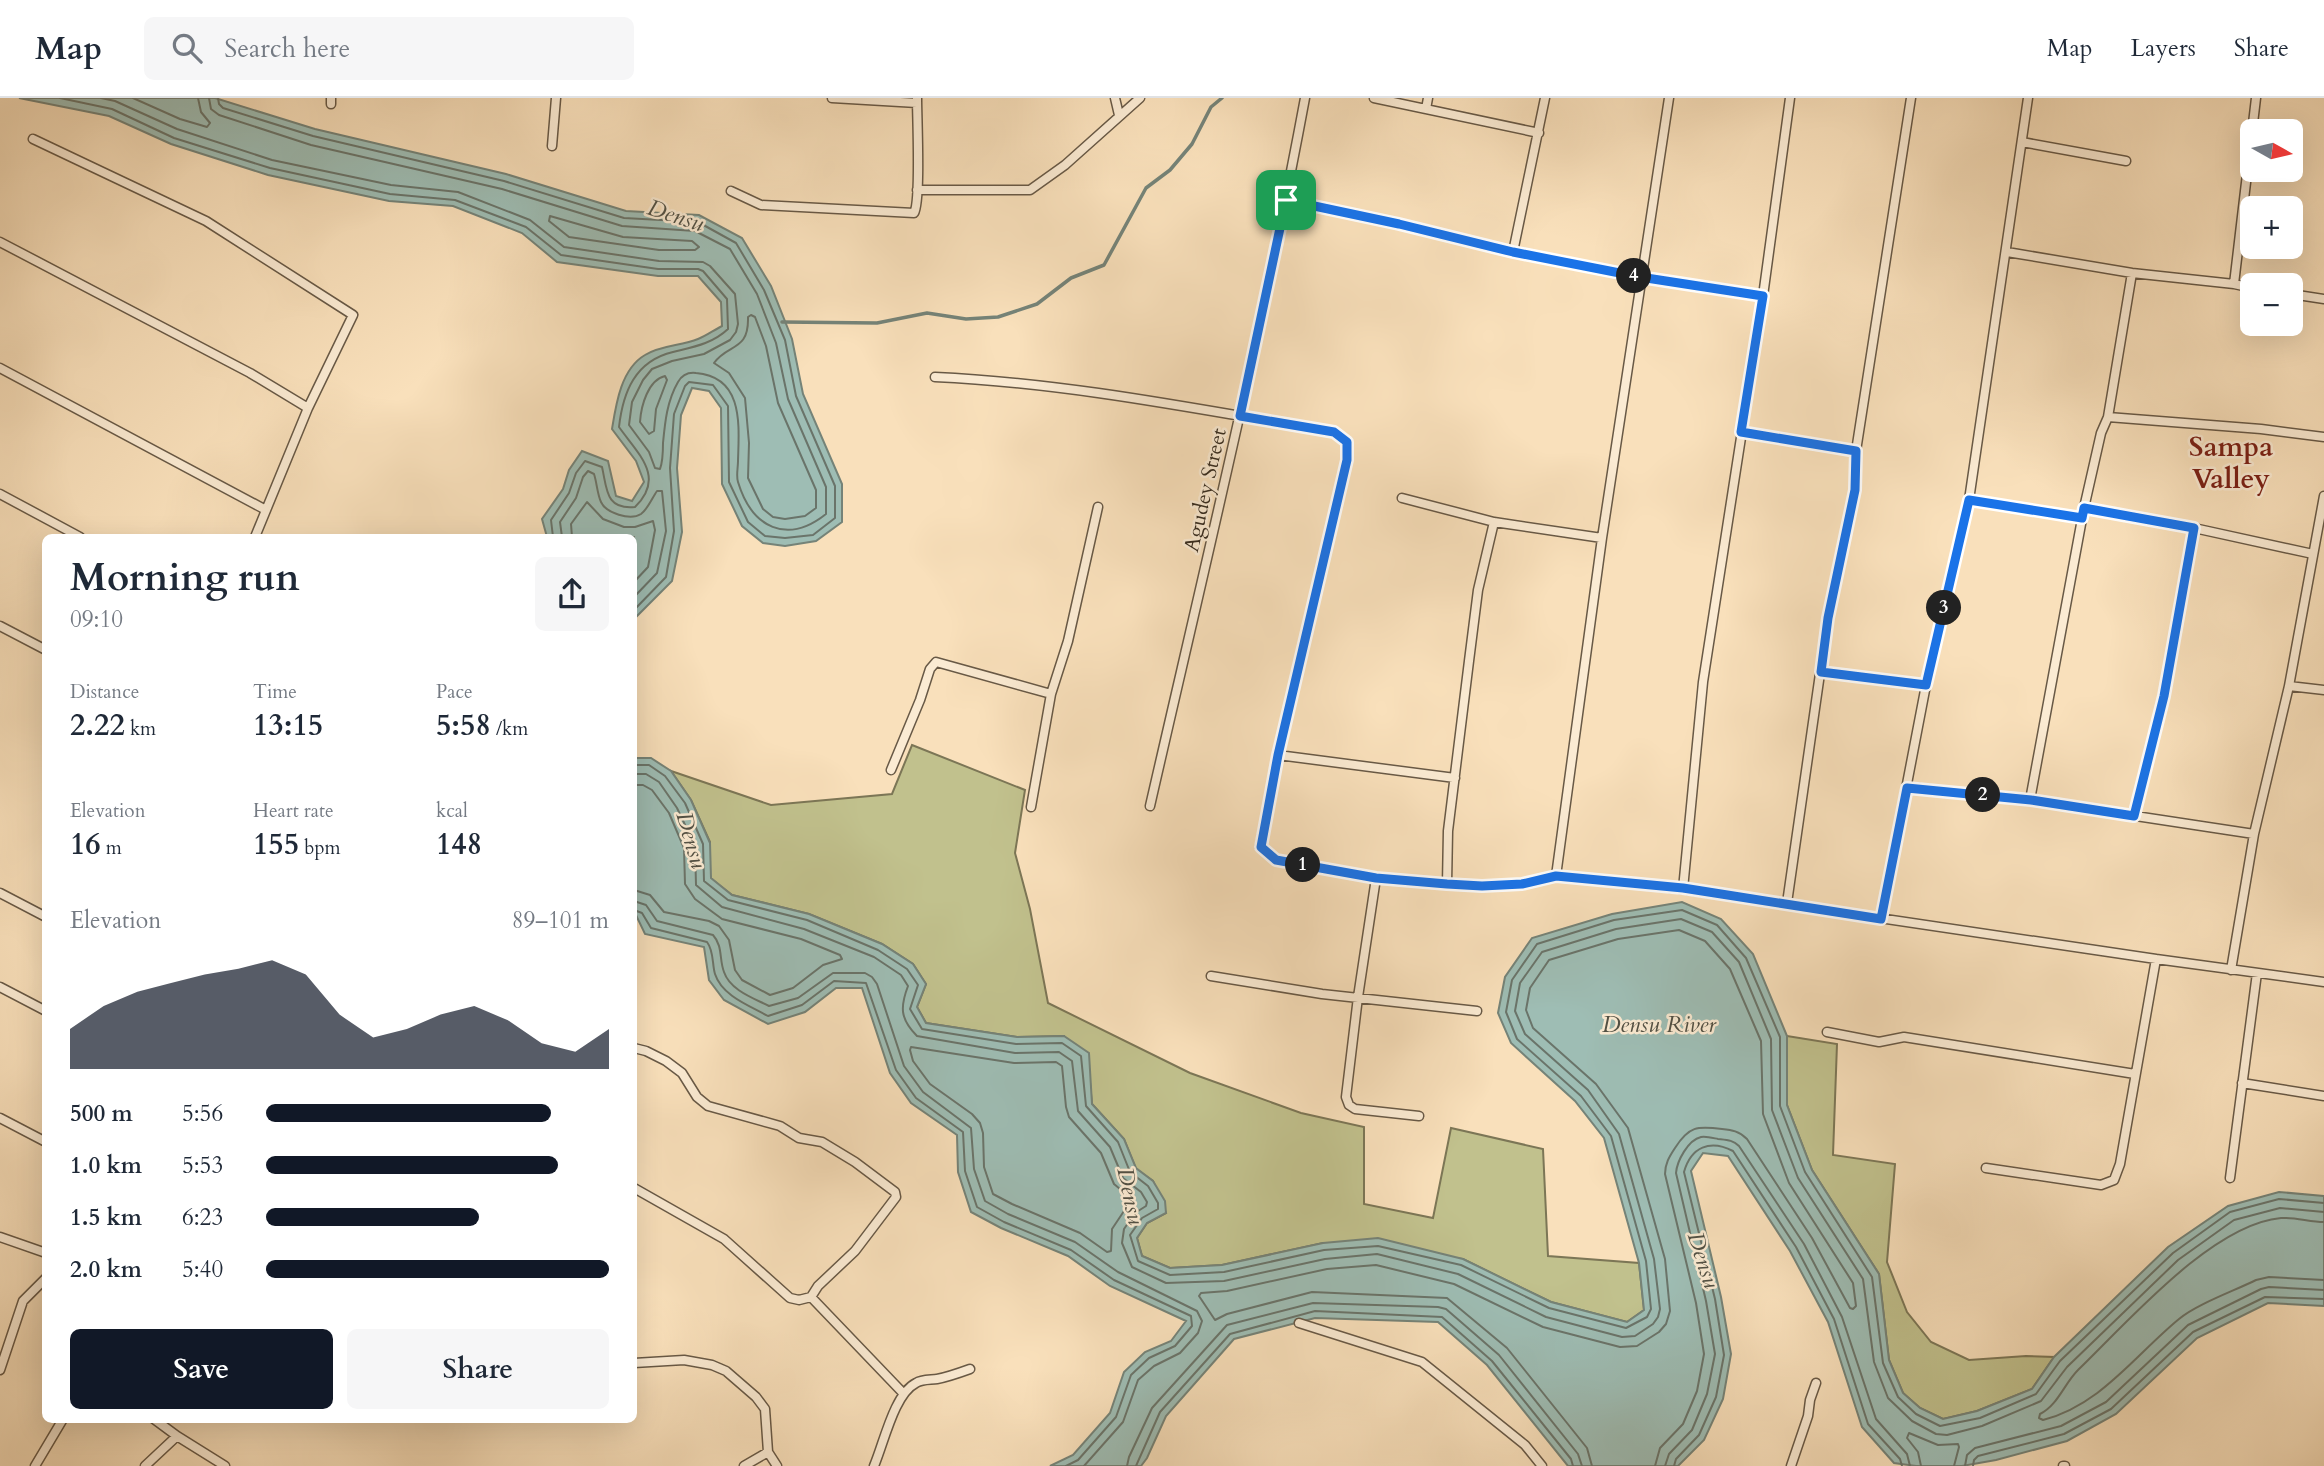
<!DOCTYPE html>
<html lang="en">
<head>
<meta charset="utf-8">
<style>
  body { margin:0; font-family:Cardo,serif; background:#f6f6f7; color:#1f2937; height:100vh; display:flex; flex-direction:column; font-size:26px; white-space:nowrap }
  * { box-sizing:border-box; margin:0 }
  p { font-size:23px; color:#747a83 }
  .icon { flex:none; width:38px; height:38px; fill:none; stroke:currentColor; stroke-width:2; stroke-linecap:round; stroke-linejoin:round }
  .map { position:relative; flex:1; overflow:hidden }
  .details { position:absolute; left:42px; top:436px; width:595px; height:889px; display:flex; flex-direction:column; background:#fff; border-radius:10px; box-shadow:0 7px 28px #0002 }
  .details>* { flex:none }
  .needle { width:46px; rotate:98deg }
  .fabs { position:absolute; left:2240px; top:21px; display:grid; gap:14px }
  .fabs a { display:grid; place-items:center; width:63px; height:63px; border-radius:10px; background:#fff; box-shadow:0 7px 28px #0002; font-size:35px }
  .pin { position:absolute; display:grid; place-items:center; width:60px; height:60px; color:#fff; margin:-30px; border-radius:14px; box-shadow:0 4px 10px #0006 }
  .km { position:absolute; width:35px; height:35px; margin:-18px; border-radius:50%; background:#222; color:#fff; font-size:19px; line-height:35px; text-align:center }
  .round { display:grid; place-items:center; flex:none; width:74px; height:74px; border-radius:10px; background:#f6f6f7 }
  .overview { display:flex; align-items:center; justify-content:space-between; height:119px; padding:0 28px }
  h1 { font-size:38px; font-weight:700; line-height:52px }
  .figures { display:grid; grid-template-columns:repeat(3,1fr); gap:10px; height:119px; padding:7px 28px }
  .figures div { display:grid; align-content:center }
  .figures b { font-size:30px; font-weight:700 }
  .figures small { font-size:19px; font-weight:400 }
  .figures p { font-size:19px }
  .chart { height:196px; padding:14px 28px }
  .chart p { display:flex; justify-content:space-between }
  .chart svg { width:100%; height:126px; margin-top:7px; fill:#111827; opacity:.7 }
  .action { display:flex; gap:14px; margin-top:auto; padding:14px 28px }
  .action a { flex:1; height:80px; border-radius:10px; background:#111827; color:#fff; font-size:28px; font-weight:700; line-height:80px; text-align:center }
  .action a+a { background:#f6f6f7; color:#1f2937 }
  ul { padding:0 28px; list-style:none; font-size:23px }
  li { display:grid; grid-template-columns:112px 84px 1fr; align-items:center; height:52px }
  li i { height:18px; border-radius:9px; background:#111827 }
  header { display:flex; align-items:center; gap:42px; box-sizing:border-box; height:98px; padding:0 35px; background:#fff; border-bottom:2px solid #e0e1e3 }
  header strong { font-size:33px }
  nav { display:flex; gap:38px; margin-inline-start:auto; font-size:24px }
  .search { width:490px; height:63px; background:#f6f6f7; display:flex; align-items:center; gap:18px; box-sizing:border-box; padding:0 24px; border-radius:10px; color:#747a83; font-size:26px }
  .map>svg:first-child { display:block }
  .green { fill:#c1c18d; stroke:#7c7656; stroke-width:2 }
  .water { fill:#9ebdb4; stroke:#758378; stroke-width:2 }
  .lines { fill:none; stroke-linecap:round; stroke-linejoin:round }
  .shore { stroke:#6a746a; stroke-width:2 }
  .stream { stroke:#758378; stroke-width:3.5 }
  .street-casing { stroke:#685946; stroke-width:11 }
  .street { stroke:#fbebd3; stroke-width:8 }
  .route-casing { stroke:#fff; stroke-width:14 }
  .route { stroke:#1a73e8; stroke-width:9 }
  .labels { text-anchor:middle; stroke-width:5; stroke-linejoin:round; paint-order:stroke }
  .street-label { font-size:21px; fill:#372c1f; stroke:#fbebd3 }
  .water-label { font-size:23px; font-style:italic; fill:#515044; stroke:#fbebd3 }
  .district-label { font-size:28px; font-weight:bold; fill:#7a1f14; stroke:#fbebd3 }
</style>
</head>
<body>
<header>
<strong>Map</strong>
<div class="search"><svg class="icon" aria-label="search" viewBox="0 0 24 24"><circle cx="10" cy="10" r="6"/><path d="M15 15l6 6"/></svg>Search here</div>
<nav><a>Map</a><a>Layers</a><a>Share</a></nav>
</header>
<div class="map">
<svg width="2324" height="1368" viewBox="0 0 2324 1368">
  <rect width="100%" height="100%" fill="#f9e0bb"/>
  <filter id="stains"><feTurbulence type="fractalNoise" baseFrequency=".00286" numOctaves="4"/><feColorMatrix values="0 0 0 0 .2 0 0 0 0 .09 0 0 0 0 .02 0 0 0 .5 -.17"/></filter>
  <radialGradient id="worn" r=".72"><stop offset=".6" stop-color="#630" stop-opacity="0"/><stop offset="1" stop-color="#630" stop-opacity=".3"/></radialGradient>
  <!-- green -->
  <path class="green" d="M912,647L1025,692L1015,755L1030,811L1048,905L1190,975L1301,1015L1364,1029V1106L1433,1120L1451,1030L1543,1051L1548,1158L1639,1165L1644,1212L1627,1224L1551,1204L1463,1161L1323,1145L1222,1167L1170,1170L1142,1158L1137,1140L1147,1125L1166,1115L1153,1083L1136,1071L1124,1041L1092,1006L1090,985L1064,938L1017,939L926,925L917,909L926,886L913,866L882,846L809,816L732,797L710,780V744L691,702L671,673L771,707L892,696Z
    M1787,938L1837,946L1833,1057L1895,1066L1887,1164L1907,1214L1931,1244L1969,1262L2026,1258L2054,1259L2032,1291L1977,1313L1943,1321L1920,1310L1903,1295L1889,1262L1879,1176L1812,1072L1787,1007Z"/>
  <!-- water -->
  <path class="water" d="M19,0H215L315,31L506,76L626,113L699,117L742,140L771,188L792,241L803,296L842,386V424L816,443L785,448L763,445L742,428L722,386L721,310L709,293L692,290L681,317L677,370L682,434L672,483L634,521V439H547L542,421L563,391L569,372L582,353L608,363L616,398L632,403L644,384L636,363L612,331C616,306 621,271 645,257C661,247 681,248 698,241C706,238 714,232 722,228L721,204L698,178H658L557,164L522,135L453,108L389,103L268,77L171,46L109,18Z
    M634,660H651L671,673L691,702L710,745L711,780L732,797L809,816L882,846L913,866L926,886L917,909L926,925L1017,939L1064,938L1089,955L1092,1006L1124,1041L1136,1070L1153,1083L1165,1103L1166,1115L1147,1125L1137,1140L1142,1158L1170,1170L1222,1167L1323,1145L1378,1140L1463,1161L1551,1204L1627,1224L1644,1212L1639,1165L1604,1040L1575,1003L1511,945L1498,915L1505,879L1532,840L1612,816L1682,804L1721,821L1753,856L1787,938V1007L1812,1072L1879,1176L1889,1262L1903,1295L1920,1310L1943,1321L1977,1313L2032,1291L2054,1259L2168,1149L2228,1108L2279,1094L2324,1098V1208L2268,1205L2197,1240L2116,1316L2067,1343L1996,1362L1962,1368H1916L1894,1365L1862,1329L1828,1224L1790,1153L1728,1058L1703,1055L1691,1073L1721,1199L1731,1256L1723,1301L1704,1342L1678,1368H1568L1487,1267L1438,1224L1315,1220L1234,1241L1166,1318L1147,1360L1141,1368H1050L1073,1357L1110,1315L1124,1274L1145,1254L1171,1243L1186,1223L1110,1188L1068,1158L1001,1130L971,1114L958,1074L957,1037L911,1005L890,975L862,890H836L805,914L768,926L724,902L709,882L704,849L645,836L634,813Z"/>
  <g class="lines">
    <!-- shore -->
    <path class="shore" d="M60,0L112,11L174,40L270,70L390,96L455,102L526,129L561,157L658,171H698L703,173L727,201L728,231C712,246 693,249 673,254C635,263 623,294 619,329C638,356 666,379 635,409C605,412 607,390 602,369L585,363L576,375L569,395L551,422L553,439
      M101,0L115,3L177,31L272,62L391,87L458,94L530,122L564,149L659,163L703,164L710,168L735,196L738,226L736,234L730,242L704,256L672,263L652,271L643,282L632,304L629,327L649,354L655,370L660,371C663,363 663,354 663,345C665,324 667,303 678,284C682,277 688,274 696,275C744,279 739,327 738,363C738,370 736,378 738,384C752,430 787,447 826,416V389L788,301L776,245L757,196L730,151L695,133L622,128L502,91L311,47L219,17L211,11L209,0
      M133,0L180,21L207,29L210,25L201,14L198,0
      M218,0L219,6L223,10L313,38L504,83L624,120L698,124L736,145L764,192L785,242L796,298L835,388V420L813,437L785,440L765,438L748,424L729,384L728,308L713,287L689,284L685,288L674,316L670,370L674,433L666,479L634,512
      M550,118L623,139L692,143L699,149L695,152H659L569,139L549,123Z
      M751,217L755,219L766,248L778,305L816,392V410L805,418L785,421L773,419L763,411L748,380L749,345L745,300L729,275L714,265C728,245 749,254 748,219Z
      M665,278L667,282L656,311L654,333L649,336L640,324C641,308 648,282 665,278Z
      M562,439L560,424L576,400L583,379L588,373L594,376C597,385 597,395 601,404C606,415 630,423 641,416C648,411 652,400 657,393H662L666,433L657,475L634,499
      M572,439L571,426L587,404L603,421L624,429H635L653,423L655,432L648,469L634,484
      M634,667H649L665,678L685,705L703,746L704,783L728,802L807,822L878,852L907,871L918,887L910,911L922,931L1016,946L1062,945L1081,958L1086,1008L1118,1044L1130,1074L1148,1088L1158,1105V1111L1142,1120L1130,1137L1138,1163L1170,1177L1224,1174L1324,1152L1378,1148L1461,1167L1549,1210L1626,1230L1647,1219L1651,1211L1646,1163L1611,1038L1581,998L1517,941L1506,914L1512,882L1537,846L1614,822L1682,812L1717,827L1746,860L1780,939V1008L1805,1074L1872,1179L1883,1265L1898,1299L1916,1316L1940,1328L1980,1320L2036,1296L2060,1263L2173,1155L2230,1114L2279,1101L2324,1105
      M634,676H646L659,684L677,710L695,748L696,787L722,809L804,831L874,859L901,877L908,888C900,909 900,921 917,938L1015,955L1059,954L1072,963L1078,1013L1110,1049L1123,1080L1141,1094L1147,1104L1146,1108L1135,1115L1124,1131L1122,1145L1132,1169L1166,1185L1224,1183L1325,1161L1377,1156L1458,1176L1546,1219L1622,1239L1635,1238L1653,1226L1658,1219L1660,1211L1654,1161L1619,1036L1588,992L1525,936L1515,913L1520,885L1542,854L1616,831L1681,821L1712,834L1739,864L1771,941L1772,1012L1798,1080L1863,1181L1874,1264L1888,1300L1912,1323L1936,1336L1947,1337L1982,1328L2041,1303L2067,1269L2178,1162L2234,1122L2280,1110L2324,1114
      M634,687H643L652,692L669,715L684,750L685,786L695,801L722,821L801,841L840,857L842,861L823,867L793,890L770,897L742,882L735,872L729,842L719,828L709,823L664,814L650,797L634,792
      M634,803L646,807L657,823L713,837C723,848 719,861 724,874C730,892 753,900 769,908L798,900L833,875H865L872,879L877,886L904,968L923,994L971,1030L974,1071L985,1103L1008,1116L1075,1144L1118,1174L1197,1213L1202,1223L1198,1235L1180,1255L1154,1268L1138,1282L1123,1324L1084,1368
      M634,812L642,815L651,830L707,844C714,853 712,866 715,876C722,898 750,908 768,918L802,907L834,883L866,885L896,972L916,1000L963,1034L965,1073L977,1109L1004,1124L1071,1152L1114,1182L1191,1218L1192,1228L1175,1248L1149,1260L1131,1277L1116,1319L1078,1362L1066,1368
      M911,949L1014,965L1056,964L1062,968L1066,1009L1069,1019L1101,1055L1114,1086L1132,1101L1112,1131L1111,1153L1107,1154L1080,1135L1012,1106L993,1096L984,1069L983,1035L980,1025L972,1016L930,986L913,963L910,952Z
      M2324,1124C2310,1124 2295,1119 2281,1120C2212,1126 2127,1225 2078,1272C2064,1286 2058,1307 2040,1316L2039,1320L2043,1322C2101,1307 2135,1257 2179,1221C2197,1206 2234,1193 2256,1182L2269,1179L2324,1182
      M1127,1368L1129,1359L1152,1310L1227,1227L1313,1205L1438,1209L1446,1211L1499,1257L1578,1356L1582,1368
      M1136,1368L1160,1314L1230,1236L1315,1213L1442,1219L1492,1263L1571,1361L1573,1368
      M1592,1368L1587,1350L1507,1250L1447,1200L1312,1194L1227,1216L1215,1222L1199,1198L1201,1195L1227,1193L1327,1171L1376,1167L1454,1186L1543,1229L1620,1249L1637,1248L1659,1234L1666,1226L1670,1213L1665,1161L1628,1030L1596,986L1533,930L1526,912L1530,890L1549,862L1618,841L1679,832L1705,843L1730,871L1761,943L1763,1016L1789,1085L1853,1185L1856,1208L1853,1211L1850,1210L1812,1140L1747,1041C1739,1033 1732,1032 1722,1031C1697,1028 1689,1028 1675,1050C1669,1059 1665,1066 1665,1076L1696,1205L1704,1256L1697,1293L1683,1326L1660,1350L1655,1368
      M1665,1368L1669,1356L1692,1332L1707,1296L1715,1256L1706,1203L1676,1075C1677,1063 1688,1042 1701,1039C1706,1038 1713,1040 1718,1041C1727,1042 1733,1042 1739,1048L1804,1146L1842,1219L1876,1321L1907,1356L1910,1368
      M1674,1368L1676,1361L1699,1337L1716,1299L1724,1257L1715,1201L1684,1074C1691,1049 1710,1041 1733,1053L1796,1149L1834,1221L1868,1326L1900,1361L1902,1368
      M1921,1368L1918,1354L1907,1340L1909,1335L1938,1347L1958,1346L1959,1349L1954,1368
      M1965,1368L1967,1357L1975,1350L2061,1328L2106,1304L2188,1227L2261,1191L2269,1189L2324,1192
      M1973,1368L1974,1362L1978,1358L2064,1336L2111,1311L2193,1234L2265,1199L2324,1201"/>
    <!-- stream -->
    <path class="stream" d="M782,224L877,225L927,215L966,221L998,219L1037,206L1071,180L1104,167L1146,90L1170,72L1192,46L1211,9L1222,0"/>
    <!-- street casing -->
    <g class="street-casing">
      <path id="street" d="M832,0L917,5
        M1115,0L1119,17
        M1374,0L1539,35
        M331,6V0
        M1426,11L1428,0
        M33,41L206,123L353,217L308,310L255,439
        M2022,44L2126,63
        M552,48L556,0
        M917,92H1030L1065,67L1140,0
        M731,93L761,107L914,115C921,103 917,20 917,0
        M1286,102L1399,126L1513,154L1640,179L1763,198
        M0,144L250,275L308,310
        M1513,154L1545,0
        M2007,154L2132,175L2234,186L2252,190
        M2234,186L2256,0
        M2291,196L2324,201
        M0,270L266,412
        M935,279C1069,285 1202,312 1334,334L1347,344V362L1278,657L1260,749L1276,762L1376,780L1482,788L1522,786L1556,778L1683,791L2156,861L2324,884
        M2108,319L2261,331L2324,339
        M1741,334L1856,353
        M0,396L80,439
        M1402,400L1494,424L1602,440
        M1969,402L2082,420
        M2084,410L2194,430L2313,456
        M0,528L46,552
        M1821,574L1926,587
        M2289,588L2324,592
        M1278,657L1455,680
        M891,672L920,602L930,571L936,564L1051,596
        M1907,689L2030,702L2254,736
        M2030,702L2084,410L2101,335L2108,319L2132,175
        M1150,708C1204,472 1261,237 1305,0
        M1031,709L1051,596L1068,543L1098,409
        M2134,718L2164,598L2194,430
        M1556,778L1602,440L1669,0
        M1376,780L1358,899L1346,999L1349,1007L1355,1011L1419,1018
        M1447,786L1448,733L1469,563L1478,492L1494,424
        M1683,791L1703,584L1763,198L1790,0
        M0,795L46,819
        M1787,805L1828,520L1855,392L1856,353L1911,0
        M1881,821L1926,587L1969,402L2028,0
        M2231,872L2254,736L2289,588L2324,398
        M1211,878L1322,896L1477,913
        M0,889L46,913
        M1827,934L1879,944L1904,939L2135,976
        M634,950L646,953L666,963L682,975L697,999L708,1008L780,1028L799,1040L822,1044L855,1064L895,1094L896,1099L855,1153L818,1188L811,1199L799,1202L790,1200L724,1141L634,1090
        M2242,985L2324,998
        M0,1020L46,1044
        M1986,1070L2101,1087L2114,1082L2120,1066L2156,861
        M2230,1080L2257,875
        M0,1139L46,1155
        M811,1199L903,1295
        M1299,1225L1422,1264L1525,1347L1542,1368
        M634,1265L684,1262L712,1267L726,1273L756,1299L765,1311L768,1354L777,1368
        M0,1272L23,1203L46,1180
        M154,1321L177,1338
        M35,1368L63,1321
        M145,1368L177,1338L225,1368
        M744,1368L768,1354
        M874,1368C884,1345 894,1296 916,1285C922,1281 931,1282 937,1281C948,1279 959,1275 970,1271
        M1791,1368L1808,1318L1810,1302L1816,1285
        M2063,1368H2065"/>
    </g>
    <!-- street -->
    <use href="#street" class="street"/>
  </g>
  <g class="lines">
    <!-- route casing -->
    <g class="route-casing">
      <path id="route" d="M1286,102L1399,126L1513,154L1640,179L1763,198L1741,334L1856,353L1855,392L1828,520L1821,574L1926,587L1969,402L2082,420L2084,410L2194,430L2164,598L2134,718L2031,702L1907,690L1881,821L1683,790L1556,778L1522,786L1482,788L1447,786L1376,780L1276,762L1261,749L1278,657L1347,362V344L1334,334L1240,318Z"/>
    </g>
    <!-- route -->
    <use href="#route" class="route"/>
  </g>
  <g class="labels">
    <!-- street labels -->
    <g class="street-label">
      <text transform="translate(1205 392) rotate(-77)" y="7">Agudey Street</text>
    </g>
    <!-- water labels -->
    <g class="water-label">
      <text transform="translate(676 117) rotate(18)" y="8">Densu</text>
      <text transform="translate(692 742) rotate(74)" y="8">Densu</text>
      <text x="1659" y="934">Densu River</text>
      <text transform="translate(1131 1098) rotate(78)" y="8">Densu</text>
      <text transform="translate(1704 1162) rotate(72)" y="8">Densu</text>
    </g>
    <!-- district labels -->
    <g class="district-label">
      <text x="2231" y="358">Sampa<tspan x="2231" dy="32">Valley</tspan></text>
    </g>
  </g>
  <rect width="100%" height="100%" filter="url(#stains)"/>
  <rect width="100%" height="100%" fill="url(#worn)"/>
</svg>
<div class="fabs">
<a><svg class="needle" viewBox="-14 -14 28 28"><path d="M0-13l5 13h-10z" fill="#e53935"/><path d="M0 13l5-13h-10z" fill="#747a83"/></svg></a>
<a>+</a>
<a>−</a>
</div>
<div class="pin" style="left:1286px;top:102px;background:#1e9e55"><svg class="icon" aria-label="arrive" viewBox="0 0 24 24"><path d="M6 21V4h12l-3 4 3 4H6"/></svg></div>
<b class="km" style="left:1303px;top:767px">1</b>
<b class="km" style="left:1983px;top:697px">2</b>
<b class="km" style="left:1944px;top:510px">3</b>
<b class="km" style="left:1634px;top:178px">4</b>
<section class="details">
<div class="overview"><div><h1>Morning run</h1><p>09:10</p></div><a class="round"><svg class="icon" aria-label="share" viewBox="0 0 24 24"><path d="M12 15V3M7 8l5-5 5 5M5 13v7h14v-7"/></svg></a></div>
<div class="figures">
<div><p>Distance</p><b>2.22<small> km</small></b></div>
<div><p>Time</p><b>13:15</b></div>
<div><p>Pace</p><b>5:58<small> /km</small></b></div>
</div>
<div class="figures">
<div><p>Elevation</p><b>16<small> m</small></b></div>
<div><p>Heart rate</p><b>155<small> bpm</small></b></div>
<div><p>kcal</p><b>148</b></div>
</div>
<div class="chart"><p><span>Elevation</span>89–101 m</p>
<svg viewBox="0 0 160 44" preserveAspectRatio="none"><path d="M0 44V30L10 22L20 17L30 14L40 11L50 9L60 6L70 11L80 25L90 33L100 30L110 25L120 22L130 27L140 35L150 38L160 30V44z"/></svg>
</div>
<ul>
<li><b>500 m</b>5:56<i style="width:83%"></i></li>
<li><b>1.0 km</b>5:53<i style="width:85%"></i></li>
<li><b>1.5 km</b>6:23<i style="width:62%"></i></li>
<li><b>2.0 km</b>5:40<i style="width:100%"></i></li>
</ul>
<div class="action"><a>Save</a><a>Share</a></div>
</section>
</div>
</body>
</html>
